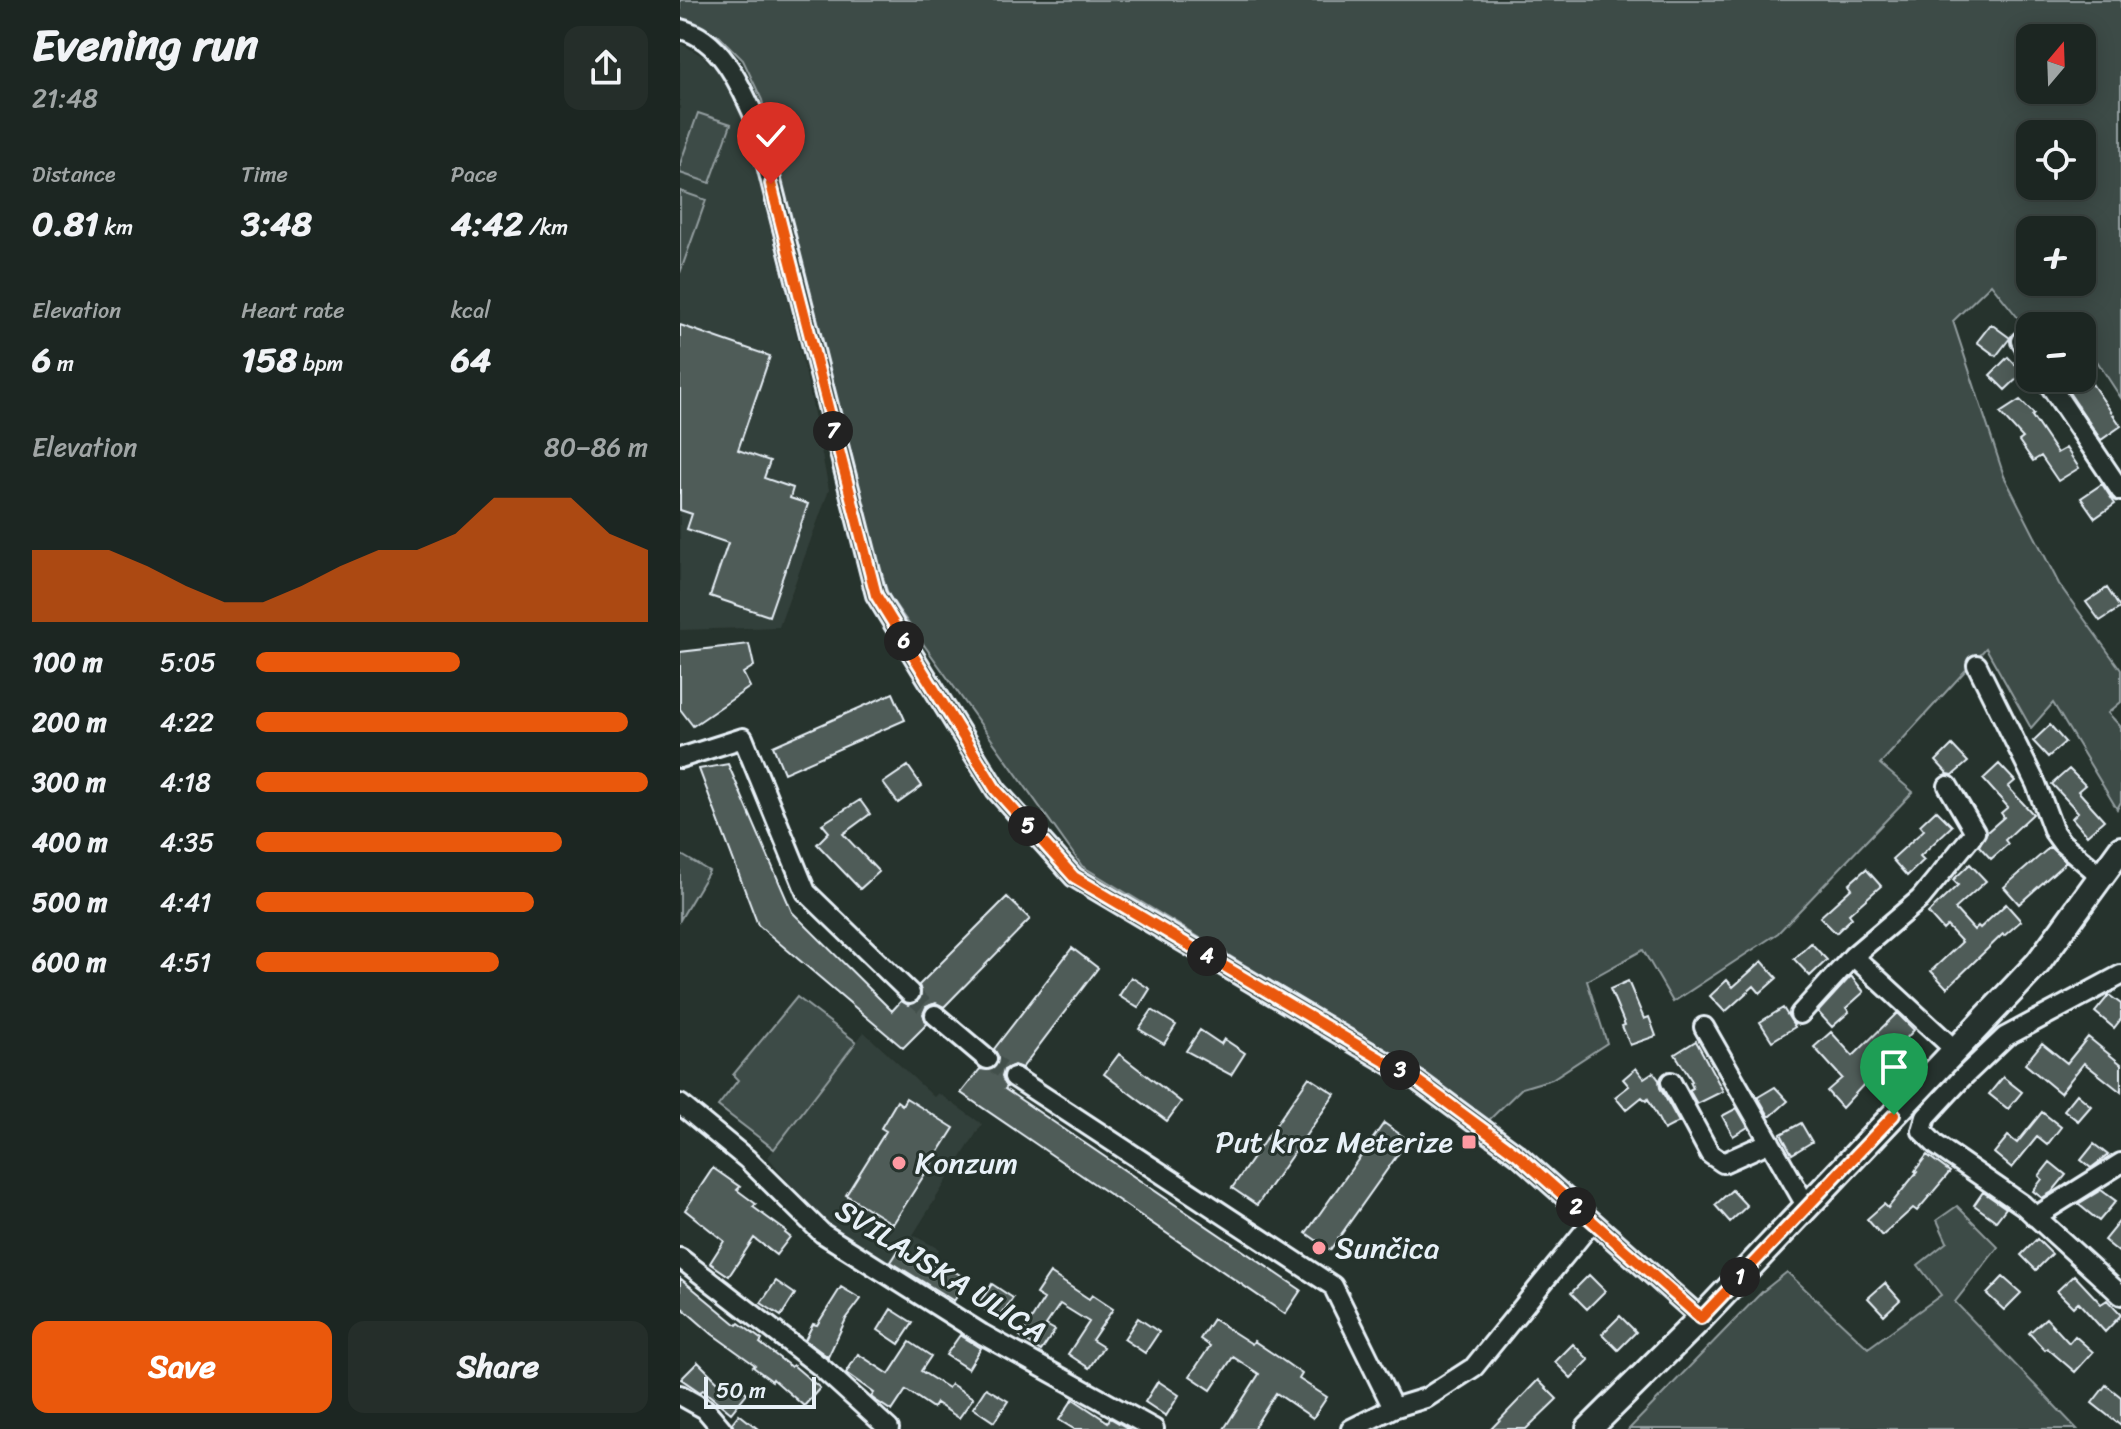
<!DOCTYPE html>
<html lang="en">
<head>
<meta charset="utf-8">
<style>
  body { margin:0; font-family:Sriracha,sans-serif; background:#252e2a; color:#f1f3f6; height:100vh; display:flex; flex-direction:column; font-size:30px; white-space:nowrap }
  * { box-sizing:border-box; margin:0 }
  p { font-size:26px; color:#a0a5a5 }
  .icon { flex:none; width:44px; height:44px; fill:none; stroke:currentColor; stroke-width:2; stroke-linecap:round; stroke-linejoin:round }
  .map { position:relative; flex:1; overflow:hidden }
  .details { display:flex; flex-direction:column; background:#1c2622; width:680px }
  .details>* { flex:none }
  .needle { width:52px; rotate:19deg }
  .fabs { position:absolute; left:1336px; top:24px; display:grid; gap:16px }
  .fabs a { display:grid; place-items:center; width:80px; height:80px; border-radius:16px; background:#1c2622; box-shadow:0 4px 20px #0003,0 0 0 2px #3a4340; font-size:40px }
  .scale { position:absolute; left:24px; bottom:20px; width:112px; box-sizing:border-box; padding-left:8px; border:4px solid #e8f1f8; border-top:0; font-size:22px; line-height:28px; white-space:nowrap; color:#e8f1f8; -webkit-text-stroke:6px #26332d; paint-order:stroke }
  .pin { position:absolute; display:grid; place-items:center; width:68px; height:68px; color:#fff; margin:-82px -34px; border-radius:50% 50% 50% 0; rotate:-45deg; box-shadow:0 0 8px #0007 }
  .pin .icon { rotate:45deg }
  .km { position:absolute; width:40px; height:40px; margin:-20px; border-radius:50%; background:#222; color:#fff; font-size:22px; line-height:40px; text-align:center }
  .round { display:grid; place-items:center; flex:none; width:84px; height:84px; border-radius:16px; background:#252e2a }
  .head { display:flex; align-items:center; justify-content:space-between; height:136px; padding:0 32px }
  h1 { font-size:44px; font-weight:700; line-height:60px }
  .stats { display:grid; grid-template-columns:repeat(3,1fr); gap:12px; height:136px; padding:8px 32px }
  .stats div { display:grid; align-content:center }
  .stats b { font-size:34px; font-weight:700 }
  .stats small { font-size:22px; font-weight:400 }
  .stats p { font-size:22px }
  .chart { height:224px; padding:16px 32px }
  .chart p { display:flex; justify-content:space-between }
  .chart svg { width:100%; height:144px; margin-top:8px; fill:#ea580c; opacity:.7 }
  .button { display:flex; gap:16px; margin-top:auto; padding:16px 32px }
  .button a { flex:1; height:92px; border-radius:16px; background:#ea580c; color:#fff; font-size:32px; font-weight:700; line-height:92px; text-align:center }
  .button a+a { background:#252e2a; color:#f1f3f6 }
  ul { padding:0 32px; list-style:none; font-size:26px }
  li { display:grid; grid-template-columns:128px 96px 1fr; align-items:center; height:60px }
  li i { height:20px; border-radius:10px; background:#ea580c }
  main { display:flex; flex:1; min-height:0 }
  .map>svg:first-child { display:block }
  .built { fill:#333f3a }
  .green { fill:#3e4b47; stroke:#939ea0; stroke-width:2; fill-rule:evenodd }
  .building { fill:#505c59; stroke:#e8f1f8; stroke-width:2 }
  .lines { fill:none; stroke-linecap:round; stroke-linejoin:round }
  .minor-tunnel { stroke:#43504b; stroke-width:18; stroke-dasharray:18 9; stroke-linecap:butt }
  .minor-casing { stroke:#e8f1f8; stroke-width:24 }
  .major-casing { stroke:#e8f1f8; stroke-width:30 }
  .minor { stroke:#26332d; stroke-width:18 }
  .major { stroke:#26332d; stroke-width:24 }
  .route-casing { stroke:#fff; stroke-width:16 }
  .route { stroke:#ea580c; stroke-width:10 }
  .poi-dot { fill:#ff9aa2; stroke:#26332d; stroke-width:3 }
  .labels { text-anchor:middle; stroke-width:6; stroke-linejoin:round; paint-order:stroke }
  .poi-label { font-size:30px; fill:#e8f1f8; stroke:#26332d; text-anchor:start }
  .street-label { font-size:30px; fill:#e8f1f8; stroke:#26332d }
</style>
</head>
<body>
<main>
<section class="details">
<div class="head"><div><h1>Evening run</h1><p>21:48</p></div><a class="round"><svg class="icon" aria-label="share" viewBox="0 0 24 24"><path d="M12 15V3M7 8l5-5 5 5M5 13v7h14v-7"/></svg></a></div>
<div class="stats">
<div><p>Distance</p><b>0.81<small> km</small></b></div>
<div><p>Time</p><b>3:48</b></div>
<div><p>Pace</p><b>4:42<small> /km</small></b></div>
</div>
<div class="stats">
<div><p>Elevation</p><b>6<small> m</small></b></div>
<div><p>Heart rate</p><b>158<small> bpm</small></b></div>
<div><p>kcal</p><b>64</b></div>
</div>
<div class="chart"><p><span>Elevation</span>80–86 m</p>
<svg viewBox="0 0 160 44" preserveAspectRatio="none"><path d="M0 44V22L10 22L20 22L30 27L40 33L50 38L60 38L70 33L80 27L90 22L100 22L110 17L120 6L130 6L140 6L150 17L160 22V44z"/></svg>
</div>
<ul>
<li><b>100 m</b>5:05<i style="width:52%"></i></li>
<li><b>200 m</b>4:22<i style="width:95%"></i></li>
<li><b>300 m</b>4:18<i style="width:100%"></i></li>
<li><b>400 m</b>4:35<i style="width:78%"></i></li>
<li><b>500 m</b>4:41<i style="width:71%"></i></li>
<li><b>600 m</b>4:51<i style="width:62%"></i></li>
</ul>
<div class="button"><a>Save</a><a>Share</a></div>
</section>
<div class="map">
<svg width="1441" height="1429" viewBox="0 0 1441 1429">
  <rect width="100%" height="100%" fill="#26332d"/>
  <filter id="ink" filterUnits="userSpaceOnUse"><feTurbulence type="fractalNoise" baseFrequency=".0125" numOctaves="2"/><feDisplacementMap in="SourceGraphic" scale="16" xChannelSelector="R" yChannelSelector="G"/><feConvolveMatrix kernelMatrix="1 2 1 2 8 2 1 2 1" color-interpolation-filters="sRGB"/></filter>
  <g filter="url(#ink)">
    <!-- built -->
    <path class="built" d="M0,43L21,55L43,76L60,104L128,383L149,490L99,627L0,630Z
      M184,1032L254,1097L258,1093L302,1124L233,1235L259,1249L239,1287L160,1234L120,1197L88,1157Z"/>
    <!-- green -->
    <path class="green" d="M0,0H1441V398L1402,338V326H1350V333L1311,284L1273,321L1324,476L1379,584L1441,670V702L1428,713L1441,727V802L1437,809L1373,703L1351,728L1306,648L1200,764L1233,792L1098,933L993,1002L963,950L907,981L927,1043L872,1079L842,1088L806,1123L742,1073L402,866L209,596L188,537L82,100L63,60L38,35L0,23ZM1350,38H1402V90H1350ZM1350,134H1402V186H1350ZM1350,230H1402V282H1350Z
      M18,113L51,124L30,183L0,173V164Z
      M0,191L26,200L0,273Z
      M0,854L29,871L0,920Z
      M117,997L176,1042L94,1149L38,1106L58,1080L53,1075Z
      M1277,1206L1318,1247L1275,1302L1397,1429H949L1082,1292L1107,1272L1188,1348L1261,1295L1238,1265L1267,1242L1257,1220Z"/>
    <!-- building -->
    <path class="building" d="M1311,324L1330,338L1316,356L1297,342Z
      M0,325L90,356L58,450L90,461L84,478L113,488L110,498L128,504L89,616L30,596L48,543L7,529L12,514L0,510Z
      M1328,357L1343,373L1325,390L1310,375Z
      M1389,378H1408L1441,426L1421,440L1382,382Z
      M1340,400L1354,414L1352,416L1377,453L1386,448L1399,468L1378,481L1361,456L1353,461L1339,441L1343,438L1320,413Z
      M1422,484L1435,504L1415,518L1401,498Z
      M1427,588L1440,608L1420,621L1406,602Z
      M69,644L74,666L63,673L70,687L13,726L0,709V652Z
      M213,693L225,720L104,773L93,746Z
      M1370,725L1385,742L1368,757L1353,741Z
      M1272,745L1288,762L1273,775L1268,774L1256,761Z
      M48,764L112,912L212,1011L221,1001L228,1005L238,1002L242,995L239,985L327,897L350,919L264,1007L256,1003L246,1007L243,1014L247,1024L223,1048L78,925L19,769Z
      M1319,764L1335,781L1328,787L1353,814L1325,840L1328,844L1311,859L1299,846L1307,832L1324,817L1321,813L1328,807L1303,779Z
      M228,766L242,786L218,803L203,783Z
      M1389,769L1405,785L1398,791L1424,820L1407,835L1392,818L1398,812L1372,784Z
      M180,800L190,814L163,834L199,872L180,889L137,844L149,832L142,824Z
      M1256,810L1272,826L1240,856L1244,860L1227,876L1212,859L1244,830L1240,825Z
      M1370,847L1386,862L1339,904L1324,887Z
      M1290,864L1306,881L1275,909L1294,930L1298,926L1300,928L1326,904L1341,921L1324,936L1323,934L1267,988L1251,971L1282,942L1267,926L1263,930L1248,913L1278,885L1273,880Z
      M1186,869L1201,886L1169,914L1172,918L1156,933L1140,917L1172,888L1169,884Z
      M1131,943L1147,960L1130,976L1114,959Z
      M392,948L418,968L342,1068L334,1065L324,1070L322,1077L327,1087L325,1089L621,1290L605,1314L281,1093L300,1069L310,1070L317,1066L318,1056L314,1049Z
      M1082,961L1097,978L1080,993L1074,986L1045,1012L1030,996L1047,980L1053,987Z
      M1171,976L1184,992L1166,1008L1169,1012L1152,1027L1138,1012Z
      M451,977L470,989L458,1008L439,996Z
      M948,981L964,1019L969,1017L976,1036L950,1045L942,1026L945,1025L930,989Z
      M1429,995L1441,1004V1019L1434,1028L1415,1012Z
      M1103,1008L1115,1027L1092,1041L1080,1022Z
      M472,1010L496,1025L484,1044L459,1029Z
      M1217,1013L1234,1030L1162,1108L1147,1091L1162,1078L1134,1047L1151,1032L1173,1056Z
      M520,1030L541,1044L544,1039L565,1053L551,1075L506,1051Z
      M1408,1037L1441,1064V1092L1404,1063L1380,1093L1345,1064L1362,1043L1387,1063Z
      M1016,1041L1043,1091L1017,1104L1009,1090L1013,1088L1010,1082L1012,1081L995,1054Z
      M439,1054L501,1102L487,1121L424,1074Z
      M956,1068L964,1078L973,1072L979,1080L980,1088L999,1122L984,1130L968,1099L966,1101L962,1097L946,1110L935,1097L949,1086L943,1079Z
      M629,1077L655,1094L577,1205L552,1188Z
      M1323,1077L1342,1092L1328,1109L1309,1094Z
      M1095,1087L1108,1101L1091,1116H1089L1078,1097Z
      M1397,1094L1411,1106L1398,1121L1384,1110Z
      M226,1098L274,1128L213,1224L166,1195L206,1131L201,1128L217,1101L222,1105Z
      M1057,1108L1068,1127L1053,1136L1042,1116Z
      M1362,1112L1381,1127L1367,1145L1357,1137L1332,1168L1314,1153L1328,1136L1337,1143Z
      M704,1123L728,1140L650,1250L626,1233Z
      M1121,1123L1132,1142L1112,1154L1101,1134Z
      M1414,1144L1428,1155L1411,1168L1401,1160Z
      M1247,1155L1270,1172L1237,1211L1233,1208L1202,1236L1187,1219L1204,1204L1208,1208L1237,1172L1235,1171Z
      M1370,1162L1386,1175L1372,1192L1362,1198L1353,1191L1362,1179L1359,1176Z
      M33,1168L60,1187L57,1190L76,1204L73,1207L106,1231L105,1233L110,1237L96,1255L74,1238L49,1276L30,1263L44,1241L5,1210Z
      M1052,1190L1067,1206L1050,1222L1035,1205Z
      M1421,1190L1436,1201L1419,1221L1398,1204Z
      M1303,1192L1326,1208L1316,1221L1294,1205Z
      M1441,1219V1254L1424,1240Z
      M1357,1239L1372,1254L1356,1270L1341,1255Z
      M220,1248L262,1272L266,1266L288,1280L274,1301L211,1262Z
      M370,1273L409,1299L412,1295L433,1309L412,1340L423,1347L409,1368L388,1354L409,1322L380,1304L366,1325L375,1330L361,1351L340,1337L364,1299L356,1294Z
      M909,1275L925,1291L907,1309L891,1293Z
      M1394,1275L1421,1304L1427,1300L1441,1315L1425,1332L1398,1302L1393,1307L1377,1291Z
      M1323,1277L1341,1293L1324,1310L1307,1294Z
      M0,1278L57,1325L59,1323L82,1340L80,1343L111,1367L113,1365L140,1388L124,1406L93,1379L92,1381L73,1367L75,1365L32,1334L0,1306Z
      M96,1281L115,1294L101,1316L81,1303Z
      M1205,1283L1220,1300L1204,1315L1188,1298Z
      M312,1284L333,1298L319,1319L298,1305Z
      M161,1287L181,1299L166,1319L148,1357L125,1340L133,1324L137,1325Z
      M211,1309L233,1323L219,1344L198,1330Z
      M940,1316L956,1332L938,1350L922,1334Z
      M458,1318L479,1332L465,1353L444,1339Z
      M1366,1318L1389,1343L1395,1336L1413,1352L1395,1372L1367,1348L1365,1350L1349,1333Z
      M533,1319L572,1344L574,1341L595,1355L622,1374L619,1379L647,1397L633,1418L596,1393L573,1429H544L579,1374L553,1357L531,1390L510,1376L530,1346L520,1339Z
      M280,1335L301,1348L288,1369L266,1355Z
      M230,1342L251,1356L241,1371L268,1388L271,1384L293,1398L279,1418L256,1403L253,1408L226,1390L212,1411L195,1400L191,1397L194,1393L166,1373L178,1354L209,1374Z
      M893,1344L909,1360L891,1378L875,1362Z
      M18,1362L45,1389L52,1381L67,1393L51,1413L23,1390L20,1392L1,1379Z
      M858,1380L877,1399L846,1429H811Z
      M478,1381L499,1395L486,1416L465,1402Z
      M1426,1385L1441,1397V1426L1412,1403Z
      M306,1388L328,1401L314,1422L293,1408Z
      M393,1399L428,1422L430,1418L449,1429H394L379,1420Z
      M59,1414L78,1429H54L52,1423Z"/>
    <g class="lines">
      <!-- minor-tunnel -->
      <path class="minor-tunnel" d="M230,993L255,1015
        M307,1059L334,1077"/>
      <!-- minor casing -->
      <g class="minor-casing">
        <path id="minor" d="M0,29C40,38 60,84 75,118L196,595L316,790L394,877L738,1081L838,1155L1021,1318
          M1341,341L1350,355
          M1365,378L1441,491
          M1297,665L1356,784L1374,832L1382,843L1422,877
          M0,758L63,738L126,892L230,993
          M1173,956L1275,1050
          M1441,975L1325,1037L1282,1078L1246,1117L1242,1131L1256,1145L1343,1205L1441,1295
          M1120,1014L1173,956L1240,899L1295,832L1268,786
          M255,1015L307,1059
          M1024,1027L1127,1207
          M334,1077L653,1286L713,1408
          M991,1082L1030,1154L1043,1163L1090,1142
          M0,1104L67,1159L142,1233L302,1334L474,1429
          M1355,1217L1441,1163
          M0,1258L141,1367L209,1429
          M0,1395L25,1409L42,1429
          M671,1429L713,1408L746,1398L794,1367L912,1222"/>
      </g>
      <!-- major casing -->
      <g class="major-casing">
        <path id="major" d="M909,1429L1021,1318L1358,963L1441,849"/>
      </g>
      <!-- minor -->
      <use href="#minor" class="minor"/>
      <!-- major -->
      <use href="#major" class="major"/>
    </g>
  </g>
  <g class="lines" filter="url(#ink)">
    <!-- route casing -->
    <g class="route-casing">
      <path id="route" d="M91,184L196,595L316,790L394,877L738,1081L838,1155L1021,1318L1214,1115"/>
    </g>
    <!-- route -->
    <use href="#route" class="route"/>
  </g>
  <!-- markers -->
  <g class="poi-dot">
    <rect x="781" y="1134" width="16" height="16" rx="4"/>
    <circle cx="219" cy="1163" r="8"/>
    <circle cx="639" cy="1248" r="8"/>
  </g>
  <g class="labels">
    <!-- poi labels -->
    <g class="poi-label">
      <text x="773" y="1152" text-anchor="end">Put kroz Meterize</text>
      <text x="235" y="1173">Konzum</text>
      <text x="655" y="1258">Sunčica</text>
    </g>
    <!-- street labels -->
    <g class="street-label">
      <text transform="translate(261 1271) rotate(32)" y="10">SVILAJSKA ULICA</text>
    </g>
  </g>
</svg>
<div class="fabs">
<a><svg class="needle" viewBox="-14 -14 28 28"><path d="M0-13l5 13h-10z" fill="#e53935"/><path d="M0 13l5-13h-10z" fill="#a0a5a5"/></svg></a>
<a><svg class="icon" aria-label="locate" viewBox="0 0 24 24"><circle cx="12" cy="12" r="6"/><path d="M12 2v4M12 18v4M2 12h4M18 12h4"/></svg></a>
<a>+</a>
<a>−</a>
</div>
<div class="scale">50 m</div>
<div class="pin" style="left:1214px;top:1115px;background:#1e9e55"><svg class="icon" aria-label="arrive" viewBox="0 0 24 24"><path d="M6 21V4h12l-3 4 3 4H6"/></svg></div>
<div class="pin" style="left:91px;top:184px;background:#d93025"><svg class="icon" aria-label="check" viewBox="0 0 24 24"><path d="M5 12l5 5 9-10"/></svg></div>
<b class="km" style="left:1060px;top:1277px">1</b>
<b class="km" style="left:896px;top:1207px">2</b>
<b class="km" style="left:720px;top:1070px">3</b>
<b class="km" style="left:527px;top:956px">4</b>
<b class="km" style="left:348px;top:826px">5</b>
<b class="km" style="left:224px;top:641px">6</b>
<b class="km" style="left:153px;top:431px">7</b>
</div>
</main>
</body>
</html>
